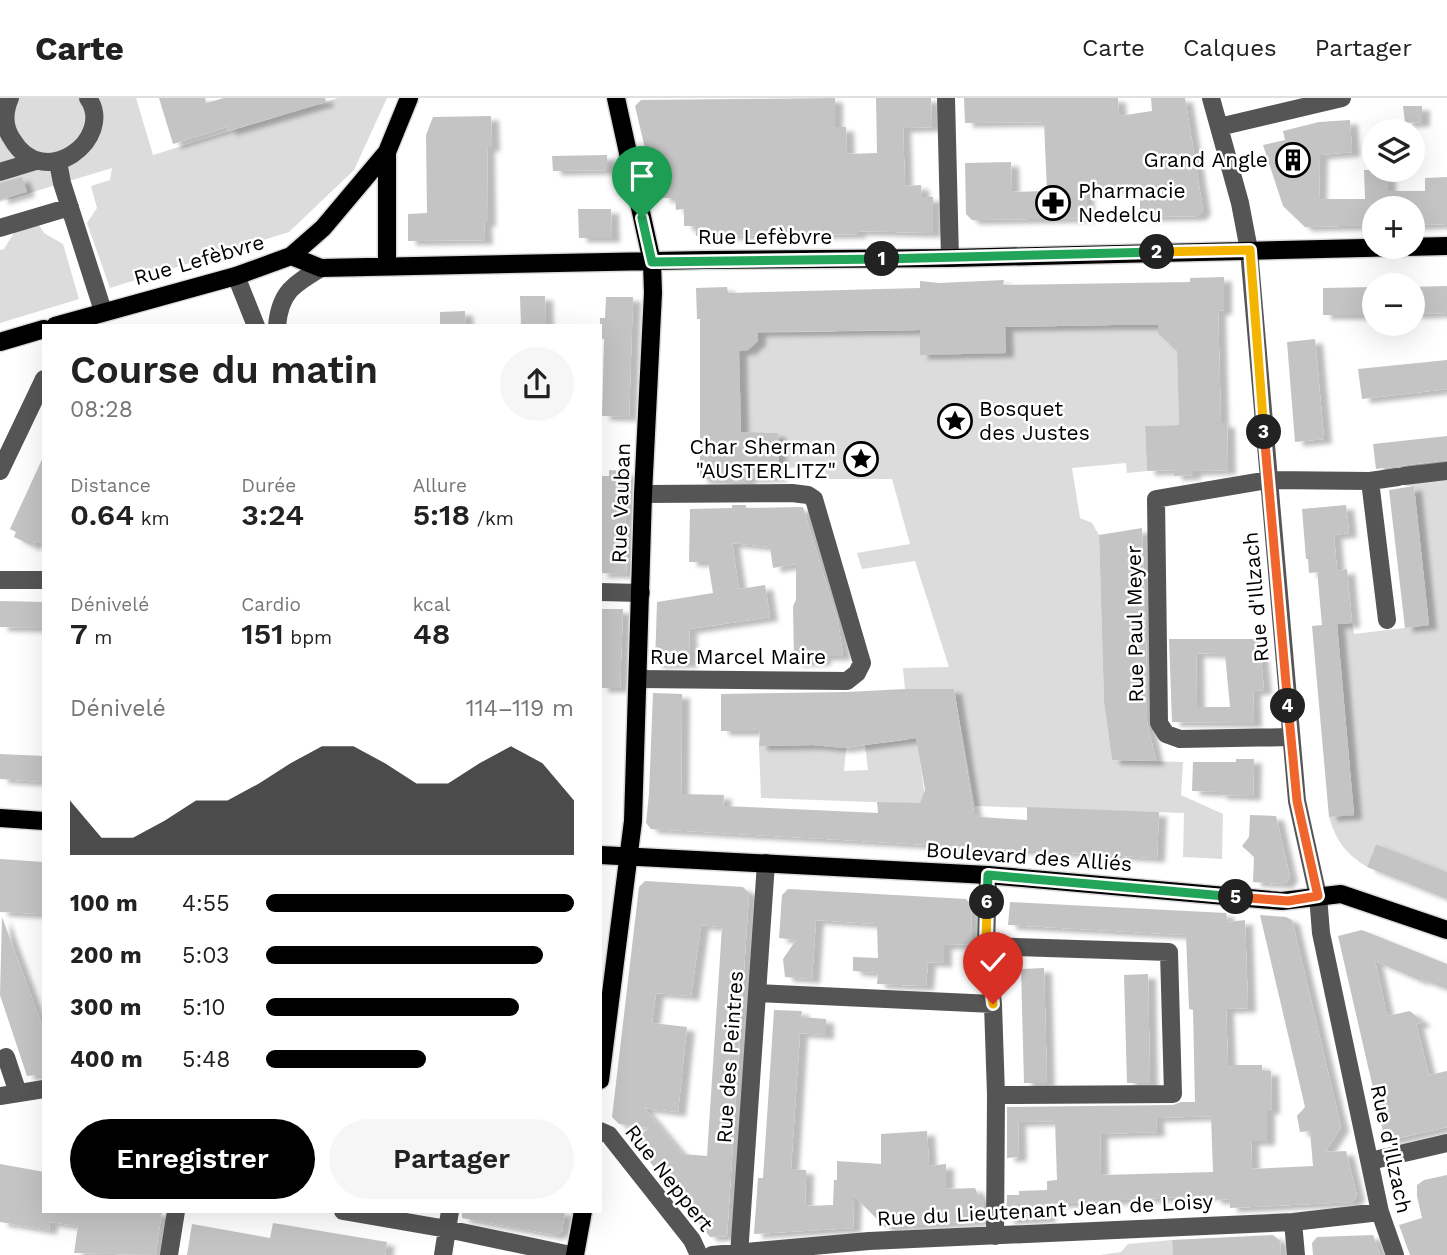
<!DOCTYPE html>
<html lang="fr">
<head>
<meta charset="utf-8">
<style>
  body { margin:0; font-family:"Work Sans",sans-serif; background:#f6f6f6; color:#222; height:100vh; display:flex; flex-direction:column; font-size:26px; white-space:nowrap }
  * { box-sizing:border-box; margin:0 }
  p { font-size:23px; color:#767676 }
  .icon { flex:none; width:38px; height:38px; fill:none; stroke:currentColor; stroke-width:2; stroke-linecap:round; stroke-linejoin:round }
  .map { position:relative; flex:1; overflow:hidden }
  .details { position:absolute; left:42px; top:226px; width:560px; height:889px; display:flex; flex-direction:column; background:#fff; border-radius:0px; box-shadow:0 7px 28px #0002 }
  .details>* { flex:none }
  .tools { position:absolute; left:1362px; top:21px; display:grid; gap:14px }
  .tools a { display:grid; place-items:center; width:63px; height:63px; border-radius:50%; background:#fff; box-shadow:0 7px 28px #0002; font-size:35px }
  .pin { position:absolute; display:grid; place-items:center; width:60px; height:60px; color:#fff; margin:-72px -30px; border-radius:50% 50% 50% 0; rotate:-45deg; box-shadow:0 0 7px #0007 }
  .pin .icon { rotate:45deg }
  .km { position:absolute; width:35px; height:35px; margin:-18px; border-radius:50%; background:#222; color:#fff; font-size:19px; line-height:35px; text-align:center }
  .round { display:grid; place-items:center; flex:none; width:74px; height:74px; border-radius:37px; background:#f6f6f6 }
  .head { display:flex; align-items:center; justify-content:space-between; height:119px; padding:0 28px }
  h1 { font-size:38px; font-weight:600; line-height:52px }
  .figures { display:grid; grid-template-columns:repeat(3,1fr); gap:10px; height:119px; padding:7px 28px }
  .figures div { display:grid; align-content:center }
  .figures b { font-size:30px; font-weight:600 }
  .figures small { font-size:19px; font-weight:400 }
  .figures p { font-size:19px }
  .chart { height:196px; padding:14px 28px }
  .chart p { display:flex; justify-content:space-between }
  .chart svg { width:100%; height:126px; margin-top:7px; fill:#000; opacity:.7 }
  .primary-button { display:flex; gap:14px; margin-top:auto; padding:14px 28px }
  .primary-button a { flex:1; height:80px; border-radius:42px; background:#000; color:#fff; font-size:28px; font-weight:600; line-height:80px; text-align:center }
  .primary-button a+a { background:#f6f6f6; color:#222 }
  ul { padding:0 28px; list-style:none; font-size:23px }
  li { display:grid; grid-template-columns:112px 84px 1fr; align-items:center; height:52px }
  li i { height:18px; border-radius:9px; background:#000 }
  header { display:flex; align-items:center; gap:42px; box-sizing:border-box; height:98px; padding:0 35px; background:#fff; border-bottom:2px solid #e0e0e0 }
  header strong { font-size:33px }
  nav { display:flex; gap:38px; margin-inline-start:auto; font-size:24px }
  .map>svg:first-child { display:block }
  .green { fill:#dcdcdc }
  .building { fill:#c4c4c4; fill-rule:evenodd; filter:url(#shadow) }
  .lines { fill:none; stroke-linecap:round; stroke-linejoin:round }
  .major-casing { stroke:#dbdbdb; stroke-width:21 }
  .minor { stroke:#555; stroke-width:18 }
  .major { stroke:#000; stroke-width:18 }
  .split-1-casing { stroke:#fff; stroke-width:14 }
  .split-2-casing { stroke:#fff; stroke-width:14 }
  .split-3-casing { stroke:#fff; stroke-width:14 }
  .split-4-casing { stroke:#fff; stroke-width:14 }
  .split-5-casing { stroke:#fff; stroke-width:14 }
  .split-6-casing { stroke:#fff; stroke-width:14 }
  .split-7-casing { stroke:#fff; stroke-width:14 }
  .split-1 { stroke:#22a559; stroke-width:9 }
  .split-2 { stroke:#22a559; stroke-width:9 }
  .split-3 { stroke:#f5b400; stroke-width:9 }
  .split-4 { stroke:#f0652b; stroke-width:9 }
  .split-5 { stroke:#f0652b; stroke-width:9 }
  .split-6 { stroke:#22a559; stroke-width:9 }
  .split-7 { stroke:#f5b400; stroke-width:9 }
  .labels { text-anchor:middle; stroke-width:5; stroke-linejoin:round; paint-order:stroke }
  .poi-label { font-size:21px; fill:#000; stroke:#fff; text-anchor:end }
  .street-label { font-size:21px; fill:#000; stroke:#fff }
</style>
</head>
<body>
<header>
<strong>Carte</strong>
<nav><a>Carte</a><a>Calques</a><a>Partager</a></nav>
</header>
<div class="map">
<svg width="1447" height="1157" viewBox="0 0 1447 1157">
  <defs>
    <filter id="shadow"><feDropShadow dx="8" dy="4.5" stdDeviation="2" flood-color="#0004"/></filter>
  </defs>
  <rect width="100%" height="100%" fill="#fff"/>
  <!-- green -->
  <path class="green" d="M0,0H136L153,57L338,0H387L354,72L289,134L110,190L87,125L97,110L91,88L110,82L112,70L0,104Z
    M39,127L44,135L63,146L79,201L0,225V152L4,151L15,133Z
    M1112,227H1158V236L1169,246H1177L1179,327L1145,328L1147,373L1127,375L1126,365L1072,370L1080,420L1092,425L1099,437L1104,604L1112,662L1183,664L1181,697L1223,716L1222,761L1183,759L1184,715L975,708L954,591H905L903,570L949,569L915,463L862,471L857,455L910,446L892,381H826L825,369L779,370L777,335L741,334L738,253L757,243L758,235L920,232V253L1006,255L1004,229Z
    M1447,363V774L1376,746L1367,769C1346,756 1336,743 1329,719L1354,716L1337,526L1352,525L1354,536L1429,527L1414,388H1406L1403,368Z
    M915,629L926,706L761,700L759,648L813,647L846,650L844,673L868,672L865,647L907,642Z
    M1172,1142L1173,1157H1100L1121,1154L1128,1146Z"/>
  <!-- building -->
  <path class="building" d="M159,0H205L206,5L224,0H325L326,4L228,33L227,29L173,46Z
    M835,0V29H846L847,56L877,55L876,0H931L932,29L903,30L905,88L921,87L922,99H933V135L858,133V136L696,138L695,128H684V111L676,112L675,100H662L661,76H651L635,8L641,2Z
    M964,0H1118L1119,18L1152,13L1151,0H1185L1203,112L1198,118L1140,119V90L1086,91L1087,120L972,122L966,116L965,65L1011,64L1012,94L1047,93L1044,24L965,25Z
    M1403,8H1422V24L1405,25Z
    M491,18L492,49H487L488,124H484L485,142L408,143V116L427,115L426,37L433,19Z
    M1350,22L1352,54L1320,57L1319,101H1365L1364,72H1388V93H1425V80L1447,79V126L1412,127V110H1374V127L1305,129L1283,108L1263,47L1285,42L1283,33L1319,24Z
    M607,57V72L553,73L552,58Z
    M22,79L27,94L0,102V85Z
    M578,111H611L612,140H579Z
    M1224,179V212L1218,213L1221,325H1227L1228,372L1193,373V377L1174,378V372L1147,373L1145,328L1179,327L1177,253L1158,236V227H1112L1005,229L1006,255L920,257V232L758,234V243L748,252L739,253L741,334L778,335L779,379L747,380V384L700,381V221H697L696,190L727,189L728,195L920,190V183L939,185L1004,182L1003,187L1190,184V180Z
    M1447,188V215L1412,216V189Z
    M1374,189V217H1323V190Z
    M520,198H545L546,228H521Z
    M606,199H633L629,319L602,318L604,241H600V220H605Z
    M465,213L466,228H440V214Z
    M1315,241L1324,341L1295,344L1287,244Z
    M1447,262V291L1362,301L1358,271Z
    M1447,338V362L1376,371L1373,346Z
    M44,357V446L36,443L33,448L14,439L16,434L10,431Z
    M609,372L627,373L625,443H627L626,476L600,475V396L602,378H609Z
    M1414,388L1429,527L1405,530L1389,392Z
    M732,407H746V410L803,409L838,524L843,558H823V563L794,564L793,508L796,502V466L773,470L770,449L732,445L739,491L765,487L770,519L689,531L690,565L655,566L657,504L713,495L708,464H689L690,411L732,410Z
    M1346,407L1349,435L1334,437L1337,473L1347,471L1352,525L1337,526L1354,717L1329,719L1312,528L1322,527L1318,483V474L1309,475L1308,461H1306L1302,411Z
    M1142,430L1146,541L1147,624L1156,663L1112,662L1104,604L1099,437Z
    M0,503L44,504V530L0,529Z
    M600,511H623L620,590H600Z
    M1169,541H1259L1264,592L1253,593L1254,625L1172,624ZM1196,555L1225,556L1230,609H1197Z
    M905,591H954L974,716H980L979,719L1027,722V709L1159,714L1157,760L651,731L646,725L649,696L653,595L682,596L681,696L724,697L723,708L878,715L877,704L920,705L925,692L916,640L843,650L813,647L759,648L760,633H721V596L847,594Z
    M0,656L44,658V684L0,681Z
    M1236,661H1254L1253,698L1219,697V694L1192,693L1193,664H1236Z
    M1250,717L1276,718L1290,779L1285,786L1253,784L1254,759L1242,748L1249,739Z
    M1376,746L1447,774V801L1367,769Z
    M0,761L44,764V816L0,814Z
    M645,783L743,789L749,795L727,1138L710,1139L633,1043L649,1030L619,1026L612,1019L639,789ZM701,827L722,829L707,1058L682,1056L644,1010L678,1014L687,929L652,925L656,895L691,898Z
    M788,791L966,801L971,806L972,846L944,847V865L928,864L926,888L877,886L878,875L853,873V859L878,860L877,826L816,822L812,881L785,879L783,861L796,842L779,840L782,797Z
    M1010,804L1226,815L1228,824L1245,822L1248,910L1226,911L1228,967H1262V973H1271L1272,1011L1267,1012V1043H1251L1252,1071L1313,1068L1310,1033L1300,1034L1297,1018L1305,1009L1260,817L1286,819L1292,822L1341,1029L1325,1054L1346,1053L1357,1098L1352,1104L1230,1110L1229,1101L1214,1102L1213,1097L1047,1106L1048,1120L1006,1122L1007,1097H1019V1093L1047,1092V1083L1057,1082L1055,1023L1018,1024L1019,1059L1007,1060V1009L1173,1007L1181,1004H1195L1193,912L1189,911L1186,837L1008,827ZM1211,1018L1213,1074L1101,1077L1100,1036L1157,1034L1156,1020Z
    M2,819L44,933V976L27,978L0,897Z
    M1362,832L1447,866V891L1421,881V883L1375,863L1387,918L1410,913L1423,924L1416,926L1429,977L1447,973V1029L1391,1042L1384,1038L1338,838Z
    M1044,870L1047,985H1024L1021,871Z
    M1148,876L1150,985H1127L1124,877Z
    M774,912L802,913L801,919L826,921V937L800,935L791,1071L806,1072L805,1108L833,1107L834,1082H837V1063L881,1066V1036L927,1033L929,1068L946,1066V1091L975,1090L979,1099H984V1123L885,1129L854,1098L853,1130L754,1136L758,1080H763Z
    M0,1066L44,1074V1113H162L155,1157L74,1155L78,1128L50,1124L49,1132L0,1124Z
    M1447,1077V1157H1410L1399,1127L1422,1120L1417,1098V1087L1424,1082Z
    M462,1113H565L562,1133L555,1137L462,1120Z
    M273,1125L387,1144L385,1157H187L192,1126L270,1140Z
    M1273,1137L1280,1143L1281,1157H1173L1172,1142Z
    M1373,1137L1380,1157H1313L1312,1145L1317,1139Z"/>
  <g class="lines">
    <!-- major casing -->
    <g class="major-casing">
      <path id="major" d="M387,54V168
        M291,158L321,170L705,162L950,160L1447,148
        M55,228L236,178L291,158L323,130L387,54L409,0
        M0,244L44,231
        M0,720L44,723
        M600,757L988,777L1282,803L1341,796L1447,832
        M600,982L633,723L643,396L653,195L652,164L616,0
        M575,1157L583,1113"/>
    </g>
    <!-- minor -->
    <path class="minor" d="M10,0C4,14 3,28 12,41C44,96 116,40 88,0
      M946,0L950,160
      M1211,0L1240,105L1249,152L1297,703L1318,798L1321,835L1380,1114L1395,1157
      M1219,29L1342,0
      M58,64L62,85L103,213
      M0,74L36,63
      M0,130L70,109
      M236,178L256,228
      M277,228C280,194 294,186 321,170
      M0,373L44,281
      M1404,378L1447,373
      M1370,383L1387,522
      M0,482H44
      M600,494L641,495
      M638,581L847,583L857,575L862,565L814,401L808,397L792,395L643,396
      M1291,639L1180,641L1166,636L1159,625L1156,401L1268,382L1370,383L1398,379
      M988,777L986,848L993,906L996,997L995,1138
      M986,848L1169,854L1173,996L996,997
      M757,895L993,906
      M6,959L18,995
      M0,998L44,991
      M600,1033L609,1037L692,1142L699,1157
      M1370,1063L1447,1045
      M343,1113L447,1131L571,1157
      M1293,1124L1296,1157
      M169,1157L176,1113
      M443,1157L450,1113
      M712,1157L869,1143L1293,1124L1380,1114
      M739,1157L766,765"/>
    <!-- major -->
    <use href="#major" class="major"/>
  </g>
  <g class="lines">
    <!-- split-1 casing -->
    <g class="split-1-casing">
      <path id="split-1" d="M642,120L652,164L882,161"/>
    </g>
    <!-- split-2 casing -->
    <g class="split-2-casing">
      <path id="split-2" d="M882,161L1157,154"/>
    </g>
    <!-- split-3 casing -->
    <g class="split-3-casing">
      <path id="split-3" d="M1157,154L1250,152L1264,334"/>
    </g>
    <!-- split-4 casing -->
    <g class="split-4-casing">
      <path id="split-4" d="M1264,334L1288,608"/>
    </g>
    <!-- split-5 casing -->
    <g class="split-5-casing">
      <path id="split-5" d="M1236,799L1288,803L1318,798L1297,703L1288,608"/>
    </g>
    <!-- split-6 casing -->
    <g class="split-6-casing">
      <path id="split-6" d="M987,804L988,777L1236,799"/>
    </g>
    <!-- split-7 casing -->
    <g class="split-7-casing">
      <path id="split-7" d="M987,804L986,848L993,906"/>
    </g>
    <!-- split-1 -->
    <use href="#split-1" class="split-1"/>
    <!-- split-2 -->
    <use href="#split-2" class="split-2"/>
    <!-- split-3 -->
    <use href="#split-3" class="split-3"/>
    <!-- split-4 -->
    <use href="#split-4" class="split-4"/>
    <!-- split-5 -->
    <use href="#split-5" class="split-5"/>
    <!-- split-6 -->
    <use href="#split-6" class="split-6"/>
    <!-- split-7 -->
    <use href="#split-7" class="split-7"/>
  </g>
  <!-- icons -->
  <defs>
    <g id="building-ring" transform="scale(1.75)"><circle r="9.5" fill="#fff" stroke="#000" stroke-width="1.5"/><path d="M-4-6H4V6H1V3H-1V6H-4ZM-2.5-4.3h1.7v1.8h-1.7ZM.8-4.3h1.7v1.8H.8ZM-2.5-1h1.7V.8h-1.7ZM.8-1h1.7V.8H.8Z" fill="#000"/></g>
    <g id="pharmacy-ring" transform="scale(1.75)"><circle r="9.5" fill="#fff" stroke="#000" stroke-width="1.5"/><path d="M-2-6h4v4h4v4h-4v4h-4v-4h-4v-4h4Z" fill="#000"/></g>
    <g id="sight-ring" transform="scale(1.75)"><circle r="9.5" fill="#fff" stroke="#000" stroke-width="1.5"/><path d="M0-6L1.8-2.2L6-1.7L2.9 1.2L3.7 5.4L0 3.3L-3.7 5.4L-2.9 1.2L-6-1.7L-1.8-2.2Z" fill="#000"/></g>
  </defs>
  <g fill-rule="evenodd">
    <use href="#building-ring" x="1293" y="62"/>
    <use href="#pharmacy-ring" x="1053" y="105"/>
    <use href="#sight-ring" x="955" y="323"/>
    <use href="#sight-ring" x="861" y="361"/>
  </g>
  <g class="labels">
    <!-- poi labels -->
    <g class="poi-label">
      <text x="1268" y="69">Grand Angle</text>
      <text x="1078" y="100" text-anchor="start">Pharmacie<tspan x="1078" dy="24">Nedelcu</tspan></text>
      <text x="979" y="318" text-anchor="start">Bosquet<tspan x="979" dy="24">des Justes</tspan></text>
      <text x="836" y="356">Char Sherman<tspan x="836" dy="24">"AUSTERLITZ"</tspan></text>
    </g>
    <!-- street labels -->
    <g class="street-label">
      <text x="765" y="146">Rue Lefèbvre</text>
      <text transform="translate(199 162) rotate(-16)" y="7">Rue Lefèbvre</text>
      <text transform="translate(621 405) rotate(-88)" y="7">Rue Vauban</text>
      <text transform="translate(1256 499) rotate(-95)" y="7">Rue d'Illzach</text>
      <text transform="translate(1135 526) rotate(-91)" y="7">Rue Paul Meyer</text>
      <text x="738" y="566">Rue Marcel Maire</text>
      <text transform="translate(1029 759) rotate(4)" y="7">Boulevard des Alliés</text>
      <text transform="translate(730 959) rotate(-86)" y="7">Rue des Peintres</text>
      <text transform="translate(1391 1051) rotate(78)" y="7">Rue d'Illzach</text>
      <text transform="translate(669 1080) rotate(52)" y="7">Rue Neppert</text>
      <text transform="translate(1045 1112) rotate(-3)" y="7">Rue du Lieutenant Jean de Loisy</text>
    </g>
  </g>
</svg>
<div class="tools">
<a><svg class="icon" aria-label="layers" viewBox="0 0 24 24"><path d="M12 4l9 5-9 5-9-5zM3 14l9 5 9-5"/></svg></a>
<a>+</a>
<a>−</a>
</div>
<div class="pin" style="left:642px;top:120px;background:#1e9e55"><svg class="icon" aria-label="arrive" viewBox="0 0 24 24"><path d="M6 21V4h12l-3 4 3 4H6"/></svg></div>
<div class="pin" style="left:993px;top:906px;background:#d93025"><svg class="icon" aria-label="check" viewBox="0 0 24 24"><path d="M5 12l5 5 9-10"/></svg></div>
<b class="km" style="left:882px;top:161px">1</b>
<b class="km" style="left:1157px;top:154px">2</b>
<b class="km" style="left:1264px;top:334px">3</b>
<b class="km" style="left:1288px;top:608px">4</b>
<b class="km" style="left:1236px;top:799px">5</b>
<b class="km" style="left:987px;top:804px">6</b>
<section class="details">
<div class="head"><div><h1>Course du matin</h1><p>08:28</p></div><a class="round"><svg class="icon" aria-label="share" viewBox="0 0 24 24"><path d="M12 15V3M7 8l5-5 5 5M5 13v7h14v-7"/></svg></a></div>
<div class="figures">
<div><p>Distance</p><b>0.64<small> km</small></b></div>
<div><p>Durée</p><b>3:24</b></div>
<div><p>Allure</p><b>5:18<small> /km</small></b></div>
</div>
<div class="figures">
<div><p>Dénivelé</p><b>7<small> m</small></b></div>
<div><p>Cardio</p><b>151<small> bpm</small></b></div>
<div><p>kcal</p><b>48</b></div>
</div>
<div class="chart"><p><span>Dénivelé</span>114–119 m</p>
<svg viewBox="0 0 160 44" preserveAspectRatio="none"><path d="M0 44V25L10 38L20 38L30 32L40 25L50 25L60 19L70 12L80 6L90 6L100 12L110 19L120 19L130 12L140 6L150 12L160 25V44z"/></svg>
</div>
<ul>
<li><b>100 m</b>4:55<i style="width:100%"></i></li>
<li><b>200 m</b>5:03<i style="width:90%"></i></li>
<li><b>300 m</b>5:10<i style="width:82%"></i></li>
<li><b>400 m</b>5:48<i style="width:52%"></i></li>
</ul>
<div class="primary-button"><a>Enregistrer</a><a>Partager</a></div>
</section>
</div>
</body>
</html>
